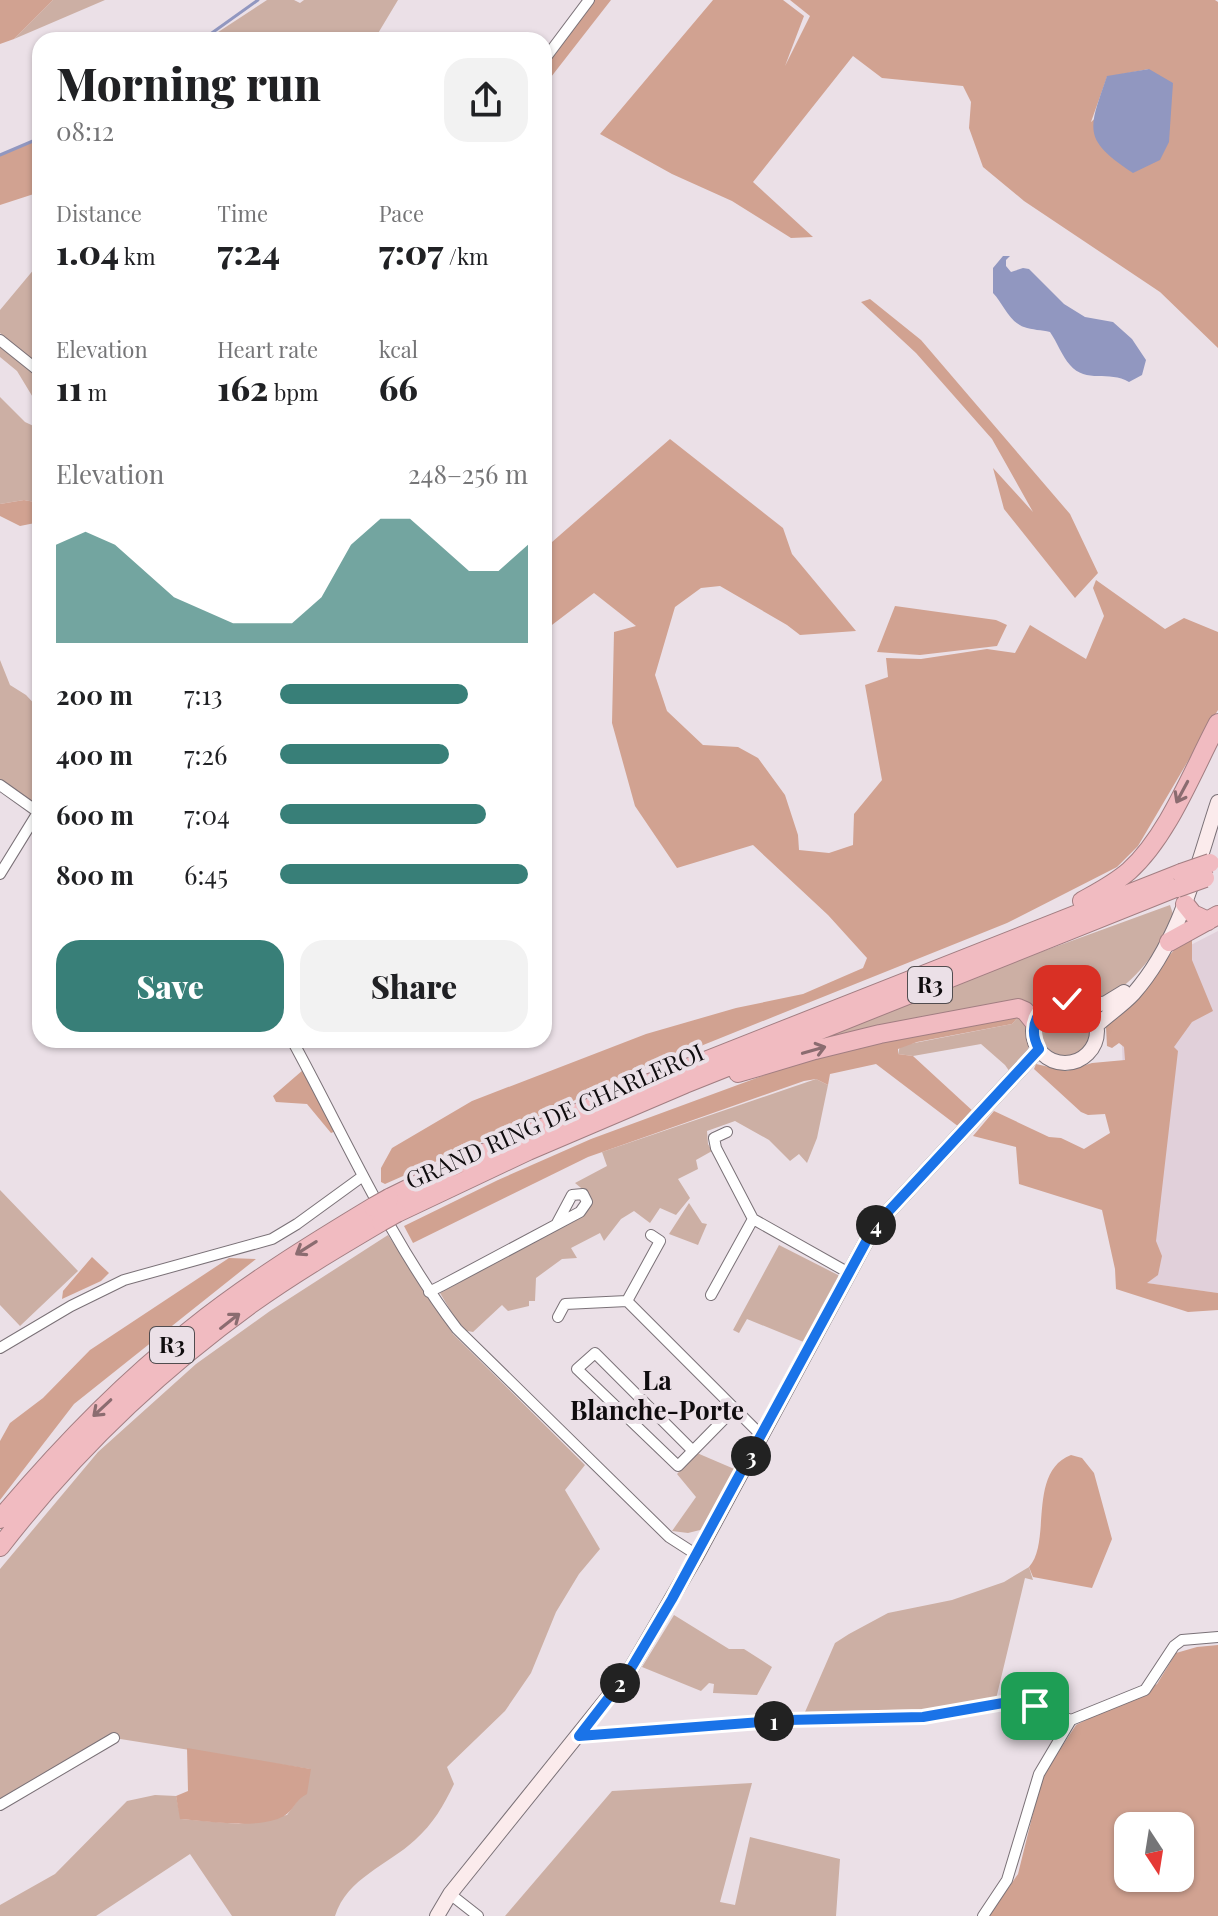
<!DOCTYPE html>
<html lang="en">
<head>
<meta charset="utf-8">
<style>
  body { margin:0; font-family:"Playfair Display",serif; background:#f2f2f2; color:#202124; height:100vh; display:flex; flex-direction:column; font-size:30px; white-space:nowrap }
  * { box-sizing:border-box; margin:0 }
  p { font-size:26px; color:#757577 }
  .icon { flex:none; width:44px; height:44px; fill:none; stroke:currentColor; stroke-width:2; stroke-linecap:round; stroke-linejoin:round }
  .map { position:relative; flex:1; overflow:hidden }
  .panel { position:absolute; left:32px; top:32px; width:520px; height:1016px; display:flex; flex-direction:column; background:#fff; border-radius:24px; box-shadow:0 2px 6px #0004 }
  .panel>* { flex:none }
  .needle { width:52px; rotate:168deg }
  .controls { position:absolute; left:1114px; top:1812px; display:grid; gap:16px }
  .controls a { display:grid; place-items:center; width:80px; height:80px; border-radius:16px; background:#fff; box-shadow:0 2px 6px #0004; font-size:40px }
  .pin { position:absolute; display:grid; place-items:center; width:68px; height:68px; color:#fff; margin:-34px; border-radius:16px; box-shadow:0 4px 12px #0006 }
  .km { position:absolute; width:40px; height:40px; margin:-20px; border-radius:50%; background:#222; color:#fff; font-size:22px; line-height:40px; text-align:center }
  .round { display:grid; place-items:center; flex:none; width:84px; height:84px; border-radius:24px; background:#f2f2f2 }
  .headline { display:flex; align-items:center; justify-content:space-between; height:136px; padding:0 24px }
  h1 { font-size:44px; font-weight:800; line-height:60px }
  .stats { display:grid; grid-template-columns:repeat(3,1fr); gap:12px; height:136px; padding:8px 24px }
  .stats div { display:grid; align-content:center }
  .stats b { font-size:34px; font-weight:800 }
  .stats small { font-size:22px; font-weight:400 }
  .stats p { font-size:22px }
  .chart { height:224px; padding:16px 24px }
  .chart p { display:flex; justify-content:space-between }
  .chart svg { width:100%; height:144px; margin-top:8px; fill:#387f78; opacity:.7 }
  .primary-button { display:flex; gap:16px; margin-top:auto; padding:16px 24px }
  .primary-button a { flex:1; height:92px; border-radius:24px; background:#387f78; color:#fff; font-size:32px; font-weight:800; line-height:92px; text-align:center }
  .primary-button a+a { background:#f2f2f2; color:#202124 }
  ul { padding:0 24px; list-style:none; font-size:26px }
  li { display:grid; grid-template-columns:128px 96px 1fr; align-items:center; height:60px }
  li i { height:20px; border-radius:10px; background:#387f78 }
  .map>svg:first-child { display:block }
  .built { fill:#e1d0da }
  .green { fill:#ccafa4 }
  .forest { fill:#d1a291; fill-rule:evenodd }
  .water { fill:#9197c0 }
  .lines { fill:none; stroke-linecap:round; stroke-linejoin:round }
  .stream { stroke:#9197c0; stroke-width:3 }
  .street-casing { stroke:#7a7177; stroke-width:12 }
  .secondary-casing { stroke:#7a7177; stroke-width:16 }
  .highway-casing { stroke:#a27e82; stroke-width:20 }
  .street { stroke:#fff; stroke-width:10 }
  .secondary { stroke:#fbebec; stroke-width:14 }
  .highway { stroke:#f1bbc1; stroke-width:18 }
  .highway-bridge-casing { stroke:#a27e82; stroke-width:20; stroke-linecap:butt }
  .highway-bridge { stroke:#f1bbc1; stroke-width:18 }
  .oneway { stroke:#8b6c70 }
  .route-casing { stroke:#fff; stroke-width:16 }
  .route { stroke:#1a73e8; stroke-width:10 }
  .labels { text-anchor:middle; stroke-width:8; stroke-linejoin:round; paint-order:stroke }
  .shield { fill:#ebe0e7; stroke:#514c4f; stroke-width:2 }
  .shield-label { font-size:22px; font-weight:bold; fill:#0f0c0e }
  .street-label { font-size:24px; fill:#0f0c0e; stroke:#ebe0e7 }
  .neighbourhood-label { font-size:26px; font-weight:bold; fill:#0f0c0e; stroke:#ebe0e7 }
</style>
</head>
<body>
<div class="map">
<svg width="1218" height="1916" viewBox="0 0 1218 1916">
  <rect width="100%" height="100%" fill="#ebe0e7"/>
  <!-- built -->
  <path class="built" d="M1218,931V1293L1139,1282L1125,1119L1121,1025L1183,949Z"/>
  <!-- green -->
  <path class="green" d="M53,0H105L14,39Z
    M267,0H294L300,3L304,0H398L374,40H206Z
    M40,262V367L0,333V310Z
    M0,343L40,375V409L17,371L0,357Z
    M0,397L25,422L40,429V503L24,500L0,504Z
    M0,660L10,685L26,695L40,710V799L30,803L0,781Z
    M1170,905L1173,914C1160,952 1136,980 1102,1002C1072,997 1061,987 1034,1011L824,1043L825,1037L1041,952Z
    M1042 1032a24 24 0 1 1 48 0a24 24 0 1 1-48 0Z
    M1020,1015L1029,1026L1028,1052L1012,1075L1005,1065L981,1044L913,1056L898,1054L900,1046L904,1045L1012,1024Z
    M816,1079L828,1085L817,1138L807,1163L799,1154L790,1161L769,1140L735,1121L707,1131L708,1144L712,1151L696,1160L698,1169L678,1179L690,1198L676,1215L660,1208L650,1223L634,1211L621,1219L604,1241L600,1233L571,1248L577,1258L562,1259L536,1278L535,1301H529V1306L508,1311L502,1305L473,1332L462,1330L440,1293L582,1215L586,1192L575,1183L607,1166L602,1152Z
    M0,1190L78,1271L20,1326L0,1305Z
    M689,1203L702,1223L707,1224L698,1245L669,1234Z
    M388,1235L453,1334L585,1465L565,1490L600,1549L579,1574L556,1612L531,1673L505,1711L447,1767L454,1784C444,1805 433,1824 415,1840C388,1865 347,1878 335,1916H232L190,1854L96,1916H0V1905L55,1874L127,1801L155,1795L176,1796L181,1819L239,1824L287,1815L300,1797L310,1769L114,1738L0,1802V1569L98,1452L196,1364L270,1311Z
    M779,1245L838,1275V1280L806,1343L747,1319L739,1333L733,1330Z
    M697,1453L739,1471L704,1529L688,1533L672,1531L696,1497L677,1474Z
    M1029,1567L1033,1580L1025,1578L996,1699L927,1709L805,1712L835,1643L849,1634L888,1613L952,1600L1004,1582Z
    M674,1615L729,1649H744L772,1667L757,1695L713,1693L714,1684L709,1683L701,1691L642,1667Z
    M752,1783L720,1902L735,1905L750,1837L840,1859L836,1916H505L612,1791Z"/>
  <!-- forest -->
  <path class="forest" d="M0,0H53L14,39L0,44Z
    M594,0H611L544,86V64Z
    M713,0H783L804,16L785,66L810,16L790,0H1215L1218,2V348L1160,292L1024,201L983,167L969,128L971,102L963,86L882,78L853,56L753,182L813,237L791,238L732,201L672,174L600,134ZM1149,69L1091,122L1107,77Z
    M40,138V192L0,205V156Z
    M870,299L921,340L1070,514L1098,573L1075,598L1004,509L993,468L1033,512L992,439L916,353L861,302Z
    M670,439L783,528L792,554L856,631L800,635L787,625L720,586L701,588L675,607L655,675L667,711L703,745L738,747L758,758L785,795L798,835L799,850L829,853L853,845L854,814L882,780L865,685L888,677L886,658L921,659L987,649L1015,653L1030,625L1086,659L1104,616L1093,588L1096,580L1165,629L1184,618L1218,632V710L1138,846L1117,867L1007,923L661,1062L385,1184L381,1182V1168L392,1148L472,1101L646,1034L736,1008L803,994L863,968L867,958L828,915L753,845L677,868L635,806L612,723L614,632L636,626L594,593L544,631V549Z
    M24,500L40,503V522L20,526L0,516V504Z
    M895,606L996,620L1007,625L997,646L920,655L877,652Z
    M1183,940L1192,941V960L1213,1011L1192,1022L1174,1047L1178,1051L1156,1241L1162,1256L1158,1275L1147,1283L1218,1293V1310L1188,1312L1116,1289L1115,1269L1102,1210L1019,1184L1016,1147L973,1136L994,1111L1049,1137L1061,1138L1084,1149L1110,1133L1105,1114L1088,1115L1081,1112L1034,1069L1036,1064L1067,1071L1092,1063L1125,1060L1124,1047L1119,1043L1112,1048L1107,1046L1106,1027Z
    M1020,1015L1012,1024L917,1042L898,1049V1054L913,1056L975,1113L959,1127L876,1064L830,1074L828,1085L816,1079L804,1081L588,1157L413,1243L404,1226L498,1180L591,1139L789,1066L886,1042Z
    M303,1070L336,1131L331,1133L307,1104L276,1102L273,1096Z
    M92,1257L109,1273L101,1281L62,1299L63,1291Z
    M229,1258L256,1259L74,1404L0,1500V1441L10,1423L43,1398L90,1350Z
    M1071,1455L1082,1458L1094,1473L1112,1539L1092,1588L1033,1577L1029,1567C1052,1542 1027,1472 1071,1455Z
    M1218,1645V1916H989L1018,1874L1042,1777L1076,1725L1157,1684L1176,1653L1197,1647ZM1128,1826H1180V1878H1128Z
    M187,1748L311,1769L307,1794C296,1799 293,1811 284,1816C259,1830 208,1821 180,1819L176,1796L188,1791Z"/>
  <!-- water -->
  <path class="water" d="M1149,69L1173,83L1169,142L1160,160L1133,173C1081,139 1089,129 1107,76Z
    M1003,256H1010L1006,260V266L1011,272L1023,268L1029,269L1064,304L1085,317L1113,322L1132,339L1146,360L1142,375L1129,382C1109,370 1086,384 1070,365C1062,356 1057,342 1050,332C1042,330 1032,330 1024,327C1009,322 1003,303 993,293V268Z"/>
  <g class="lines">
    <!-- stream -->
    <path class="stream" d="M202,40L258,0
      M0,155L40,138"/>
    <!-- street casing -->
    <g class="street-casing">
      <path id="street" d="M544,60L589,0
        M0,340L40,372
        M0,785L38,812
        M0,874L40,809
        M292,1040C345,1137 390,1241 457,1329L669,1537L697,1555
        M727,1132L714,1138L716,1148L753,1219L849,1273
        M429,1292L441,1286L580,1212L587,1202L583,1194L572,1195L556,1225
        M711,1295L753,1219
        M627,1301L660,1241L651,1235
        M558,1317L565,1304L627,1301L762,1436
        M0,1348L71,1306L124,1280L272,1239L297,1224L363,1176
        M692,1450L595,1353L577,1369L678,1466L734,1409
        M579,1736L784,1720L923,1717L1003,1703L1035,1706L1071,1720L1145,1690L1174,1646L1182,1640L1218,1637
        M0,1805L114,1738
        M450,1894L478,1916
        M983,1916L1007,1880L1039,1774L1071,1720"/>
    </g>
    <!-- secondary casing -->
    <g class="secondary-casing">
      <path id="secondary" d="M1033 1031a32 32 0 1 1 64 0a32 32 0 1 1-64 0Z
        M1086,1007L1106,1003L1124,992
        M1097,1025C1109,1014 1123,1005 1134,993C1181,939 1196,868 1218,802
        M437,1916L450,1894L630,1670L697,1555L874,1227L1039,1049"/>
    </g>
    <!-- highway casing -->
    <g class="highway-casing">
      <path id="highway" d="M1082,901C1098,892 1114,884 1129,871C1168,836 1193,770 1218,723
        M1185,904L1193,914L1208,921
        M1169,942L1218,915
        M738,1073L815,1050L880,1034L1018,1008L1025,1011L1034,1022
        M389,1198L458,1164L624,1093L1181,873
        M397,1213L528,1151L685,1084L1173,889
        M0,1519C57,1451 120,1385 190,1330C247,1284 310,1245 373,1207
        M0,1547C71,1455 157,1372 251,1304C293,1274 337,1248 381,1222"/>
    </g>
    <!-- street -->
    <use href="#street" class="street"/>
    <!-- secondary -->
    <use href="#secondary" class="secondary"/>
    <!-- highway -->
    <use href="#highway" class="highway"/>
    <!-- highway-bridge casing -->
    <g class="highway-bridge-casing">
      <path id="highway-bridge" d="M1181,873L1210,863
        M1177,888L1205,878
        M373,1207L389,1198
        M381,1222L397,1213"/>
    </g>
    <!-- highway-bridge -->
    <use href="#highway-bridge" class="highway-bridge"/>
  </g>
  <!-- one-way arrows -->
  <defs><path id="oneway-shaft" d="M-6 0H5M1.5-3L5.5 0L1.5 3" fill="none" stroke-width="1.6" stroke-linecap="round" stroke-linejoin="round" transform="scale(2)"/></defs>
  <g class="oneway">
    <use href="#oneway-shaft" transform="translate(1182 792) rotate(118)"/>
    <use href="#oneway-shaft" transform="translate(814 1050) rotate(-16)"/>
    <use href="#oneway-shaft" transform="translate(306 1248) rotate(148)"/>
    <use href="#oneway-shaft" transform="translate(230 1321) rotate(-38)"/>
    <use href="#oneway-shaft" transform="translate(102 1408) rotate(137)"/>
  </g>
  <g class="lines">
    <!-- route casing -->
    <g class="route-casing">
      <path id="route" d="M1035,1706L1003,1703L923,1717L787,1720L579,1736L630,1670L672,1599L874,1227L1039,1049C1026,1025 1040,1001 1067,999"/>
    </g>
    <!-- route -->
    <use href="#route" class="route"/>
  </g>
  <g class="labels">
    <!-- shield labels -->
    <g class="shield">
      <rect x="908" y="967" width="44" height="36" rx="6"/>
      <rect x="150" y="1327" width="44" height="36" rx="6"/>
    </g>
    <g class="shield-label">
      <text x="930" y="993">R3</text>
      <text x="172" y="1353">R3</text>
    </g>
    <!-- street labels -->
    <g class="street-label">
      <text transform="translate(555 1117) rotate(-24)" y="8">GRAND RING DE CHARLEROI</text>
    </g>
    <!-- neighbourhood labels -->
    <g class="neighbourhood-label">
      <text x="657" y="1390">La<tspan x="657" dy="30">Blanche-Porte</tspan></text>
    </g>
  </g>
</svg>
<div class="controls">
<a><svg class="needle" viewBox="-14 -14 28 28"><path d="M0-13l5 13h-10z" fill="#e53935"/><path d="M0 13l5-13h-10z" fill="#757577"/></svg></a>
</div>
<div class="pin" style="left:1035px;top:1706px;background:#1e9e55"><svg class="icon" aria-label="arrive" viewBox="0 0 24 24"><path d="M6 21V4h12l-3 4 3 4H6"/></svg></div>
<div class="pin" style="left:1067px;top:999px;background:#d93025"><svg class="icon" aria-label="check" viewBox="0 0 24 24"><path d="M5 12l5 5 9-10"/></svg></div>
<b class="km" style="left:774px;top:1721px">1</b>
<b class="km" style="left:620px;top:1683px">2</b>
<b class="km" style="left:751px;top:1456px">3</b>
<b class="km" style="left:876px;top:1225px">4</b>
<section class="panel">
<div class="headline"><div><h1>Morning run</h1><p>08:12</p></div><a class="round"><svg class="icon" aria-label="share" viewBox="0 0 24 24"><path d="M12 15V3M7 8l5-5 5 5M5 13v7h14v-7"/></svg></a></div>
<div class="stats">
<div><p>Distance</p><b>1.04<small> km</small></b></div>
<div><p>Time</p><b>7:24</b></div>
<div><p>Pace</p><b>7:07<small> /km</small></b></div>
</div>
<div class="stats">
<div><p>Elevation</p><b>11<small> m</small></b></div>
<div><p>Heart rate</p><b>162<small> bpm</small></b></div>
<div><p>kcal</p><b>66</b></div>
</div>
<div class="chart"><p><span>Elevation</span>248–256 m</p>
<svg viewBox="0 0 160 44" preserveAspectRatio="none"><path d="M0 44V14L10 10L20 14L30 22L40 30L50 34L60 38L70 38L80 38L90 30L100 14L110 6L120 6L130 14L140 22L150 22L160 14V44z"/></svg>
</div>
<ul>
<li><b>200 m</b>7:13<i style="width:76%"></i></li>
<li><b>400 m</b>7:26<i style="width:68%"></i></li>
<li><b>600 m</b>7:04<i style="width:83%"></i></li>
<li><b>800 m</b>6:45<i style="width:100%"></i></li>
</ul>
<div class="primary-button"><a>Save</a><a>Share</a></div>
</section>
</div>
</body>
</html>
